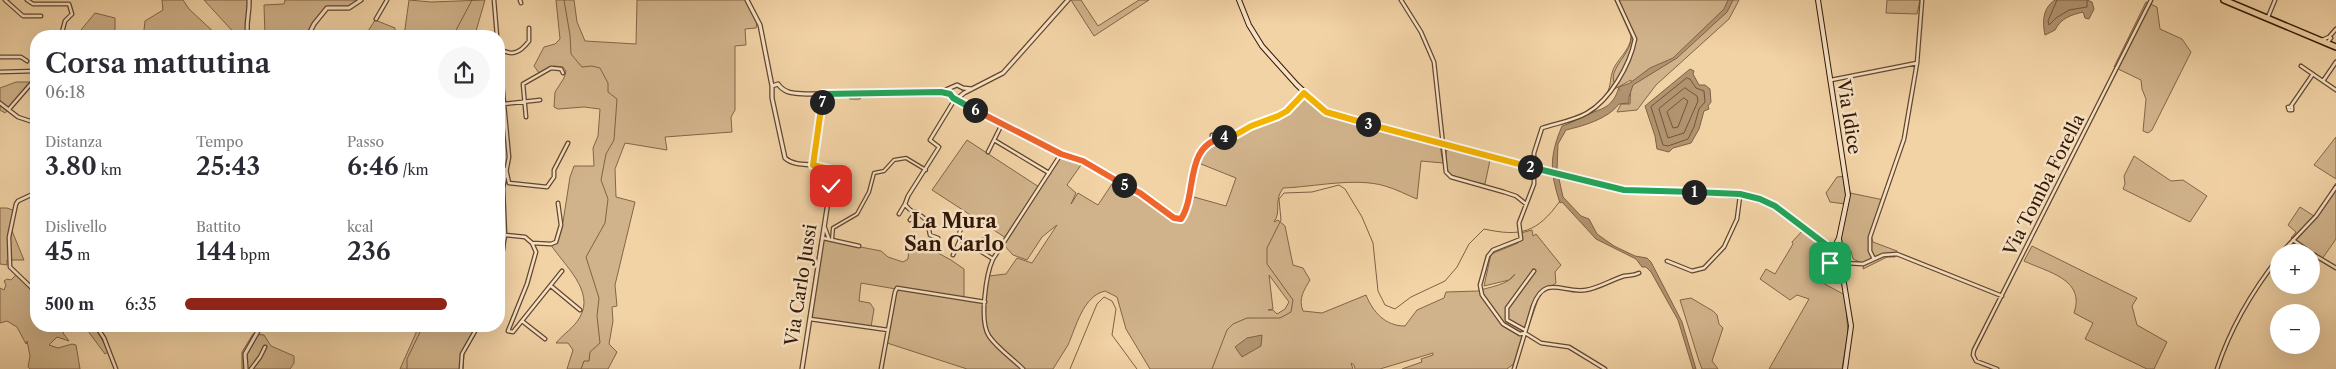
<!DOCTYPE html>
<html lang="it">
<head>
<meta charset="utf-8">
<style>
  body { margin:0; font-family:"Libre Caslon Text",serif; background:#f7f7f7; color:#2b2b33; height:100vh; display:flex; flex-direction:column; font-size:19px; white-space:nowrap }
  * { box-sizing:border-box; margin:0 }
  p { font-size:16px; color:#7c7c81 }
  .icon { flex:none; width:28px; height:28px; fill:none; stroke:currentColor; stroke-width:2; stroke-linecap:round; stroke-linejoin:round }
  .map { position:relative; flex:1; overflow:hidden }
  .drawer { position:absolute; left:30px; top:30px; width:475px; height:302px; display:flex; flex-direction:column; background:#fff; border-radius:20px; box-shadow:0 5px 20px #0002 }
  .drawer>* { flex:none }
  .fabs { position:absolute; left:2270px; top:244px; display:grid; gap:10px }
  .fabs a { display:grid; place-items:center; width:50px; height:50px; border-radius:50%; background:#fff; box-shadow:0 5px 20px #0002; font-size:25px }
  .pin { position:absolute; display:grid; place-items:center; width:42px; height:42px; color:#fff; margin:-21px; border-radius:10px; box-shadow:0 2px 8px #0006 }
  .km { position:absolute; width:25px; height:25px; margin:-12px; border-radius:50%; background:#222; color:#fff; font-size:14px; line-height:25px; text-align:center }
  .round { display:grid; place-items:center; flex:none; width:52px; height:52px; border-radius:26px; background:#f7f7f7 }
  .headline { display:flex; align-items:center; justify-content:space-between; height:85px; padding:0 15px }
  h1 { font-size:28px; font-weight:600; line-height:38px }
  .stats { display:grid; grid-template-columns:repeat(3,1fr); gap:8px; height:85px; padding:5px 15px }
  .stats div { display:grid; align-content:center }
  .stats b { font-size:25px; font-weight:600 }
  .stats small { font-size:14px; font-weight:400 }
  .stats p { font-size:14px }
  ul { padding:0 15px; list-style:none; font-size:16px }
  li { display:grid; grid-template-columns:80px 60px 1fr; align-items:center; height:38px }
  li i { height:12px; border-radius:6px; background:#8f2418 }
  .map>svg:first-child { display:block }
  .green { fill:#d1b38b; stroke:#826548; fill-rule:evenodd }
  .water { fill:#b1936f; stroke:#7e6145 }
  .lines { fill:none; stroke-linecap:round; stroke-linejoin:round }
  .shore { stroke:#72553a; stroke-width:1 }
  .stream { stroke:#7e6145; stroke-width:1 }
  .pedestrian-casing { stroke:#62462d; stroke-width:4.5 }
  .minor-casing { stroke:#62462d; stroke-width:5 }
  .tertiary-casing { stroke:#62462d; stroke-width:5.5 }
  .secondary-casing { stroke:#321705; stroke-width:6 }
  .primary-casing { stroke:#321705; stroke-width:8 }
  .pedestrian { stroke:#f7e2c5; stroke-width:2 }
  .minor { stroke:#f7e2c5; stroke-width:2.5 }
  .tertiary { stroke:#f7e2c5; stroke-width:3 }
  .secondary { stroke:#f7e2c5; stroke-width:4 }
  .primary { stroke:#f2d3a6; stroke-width:5 }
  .secondary-bridge-casing { stroke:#321705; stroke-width:6; stroke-linecap:butt }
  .secondary-bridge { stroke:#f7e2c5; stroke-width:4 }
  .split-1-casing { stroke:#fff; stroke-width:10 }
  .split-2-casing { stroke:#fff; stroke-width:10 }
  .split-3-casing { stroke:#fff; stroke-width:10 }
  .split-4-casing { stroke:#fff; stroke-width:10 }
  .split-5-casing { stroke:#fff; stroke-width:10 }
  .split-6-casing { stroke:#fff; stroke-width:10 }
  .split-7-casing { stroke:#fff; stroke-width:10 }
  .split-8-casing { stroke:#fff; stroke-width:10 }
  .split-1 { stroke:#22a559; stroke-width:6 }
  .split-2 { stroke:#22a559; stroke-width:6 }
  .split-3 { stroke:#f5b400; stroke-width:6 }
  .split-4 { stroke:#f5b400; stroke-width:6 }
  .split-5 { stroke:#f0652b; stroke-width:6 }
  .split-6 { stroke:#f0652b; stroke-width:6 }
  .split-7 { stroke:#22a559; stroke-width:6 }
  .split-8 { stroke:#f5b400; stroke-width:6 }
  .labels { text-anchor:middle; stroke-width:5; stroke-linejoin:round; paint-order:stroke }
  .street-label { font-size:18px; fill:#321705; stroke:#f7e2c5 }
  .quarter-label { font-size:20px; font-weight:bold; fill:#321705; stroke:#f7e2c5 }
</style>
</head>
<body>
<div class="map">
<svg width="2336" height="369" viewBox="0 0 2336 369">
  <rect width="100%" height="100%" fill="#f2d3a6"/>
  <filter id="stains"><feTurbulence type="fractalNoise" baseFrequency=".004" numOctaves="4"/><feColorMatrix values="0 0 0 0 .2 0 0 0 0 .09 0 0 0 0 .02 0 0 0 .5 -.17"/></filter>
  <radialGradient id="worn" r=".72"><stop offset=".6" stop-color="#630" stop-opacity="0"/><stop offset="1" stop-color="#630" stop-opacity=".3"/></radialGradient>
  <!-- green -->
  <path class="green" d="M162,0H183L189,9L218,36L148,35L144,30L145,21L163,10Z
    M204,0H251L246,36H237Z
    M285,0H360L348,9H328L324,12L319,16L309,31L298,36H265L264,5L284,4Z
    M409,0L431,2L485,0L476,31L477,36H365L375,20L395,28V34L401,35L405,29Z
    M556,0H574L577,22L585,41L636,44L637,0H749L758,18L756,28L745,29L746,45L735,46V110L731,117L732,132L665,137L667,150L625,143L615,169L616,197L635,202L615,285L617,306L612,307L613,321L609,344L617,352L608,369H567L573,350L568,343H556C563,334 574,328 580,317C595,291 564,265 551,245L556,243L563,222L570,177L574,166H594L593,148L598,136L600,109L584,107L558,109L554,107L555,92L564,78L566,71L563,67L554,66L539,73L534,66L544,47L555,44L560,39Z
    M1071,0H1081L1098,26L1139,0H1149L1094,36Z
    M1615,0H1739L1729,19L1656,85L1637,110L1617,112L1621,104H1630L1631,80L1607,93C1611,85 1610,80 1612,73C1615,60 1631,51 1631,36Z
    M1887,0H1920L1917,14L1886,13Z
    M2146,2L2157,7L2160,29L2182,39L2191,52L2152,130L2148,133L2143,131L2146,99L2142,89L2141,80L2114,67Z
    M95,13L115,18V36H76Z
    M16,82H33L5,113L0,110V88Z
    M1302,97H1304L1322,113L1335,118L1440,145L1443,163L1421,161L1417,199C1407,195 1396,189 1385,186C1355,177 1314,187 1283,188C1273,202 1282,211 1274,222L1278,220L1285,226L1293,265L1303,268L1310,280C1304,290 1298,299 1303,311L1322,313L1366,295C1373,312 1385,326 1405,326L1417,310L1444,298L1446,292L1478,291C1488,287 1509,285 1515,274L1509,280L1484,286L1491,254L1518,243V240L1522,239L1521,233L1532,230L1533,236L1536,234L1561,265L1555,272L1556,283L1540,294L1516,362L1507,369H1402L1422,362L1421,359L1433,355V353L1380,369H1355L1354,365L1351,363L1353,369H1150L1126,329L1117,297L1105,291C1083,296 1076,327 1068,345C1063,353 1058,361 1053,369H967L887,343L897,289L925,294L861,283L859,301L870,303L874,309L871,327L808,318L820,239L881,251L888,257L903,262L908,259L910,238L951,260L964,269V299L983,302L989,276L1006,274L1017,258L1032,263L1057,225L1042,237L1027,260L1013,255L1003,244L1006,238L932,190L967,140L1039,187L1062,156L1083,162L1067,185L1076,193L1071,204L1078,193L1098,205L1114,181L1140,195L1175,219L1181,220L1194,197L1226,206L1236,178L1196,162L1201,153L1211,145L1222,139L1238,135L1277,119L1288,112ZM1269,275L1289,302L1285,309L1277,314L1273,310H1268L1273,309Z
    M2336,137V179L2314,165Z
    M1451,149L1490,160L1485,184C1475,182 1452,181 1448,171C1445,166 1446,157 1446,151Z
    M2134,156L2171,181L2183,180L2207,196L2190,222L2123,189L2125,184L2124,176Z
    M1847,176L1850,193L1884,200L1871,236L1873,242L1897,251L1895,257H1887L1863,269L1864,264L1853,259L1851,251L1841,243L1837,237L1845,204L1830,202L1826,193L1837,177Z
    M2336,183V239L2322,259L2291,238L2296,232L2288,225L2300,207L2314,216L2320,210Z
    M499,185H502C504,211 511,246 499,271Z
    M0,208H7L15,211L12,231L24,260H7V265L0,264Z
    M1803,230L1824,248L1822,255L1826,266L1820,277L1822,279L1821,282L1845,295L1848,333L1842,369H1769L1809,299L1797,295L1790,300L1760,279L1766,269L1775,274L1793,244L1792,242Z
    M2032,246L2137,298L2132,306L2137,325L2167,342L2154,369H2147L2085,339L2093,323L2074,313C2086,279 2047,272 2024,261Z
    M17,274L36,293V326H94L109,351L105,354L85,327L83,332L75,329L72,332L66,328L63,333L69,341L57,337L49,345L58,348L72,344L76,345L80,369H30L28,367L30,356L27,341L26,344L17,327L7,321L0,323V288L4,290L6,285L4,281L7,279L11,280Z
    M1691,298L1713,311L1717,315L1719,324L1723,328L1712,361L1718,369H1702L1699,361L1680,300Z
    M419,326H478L464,353L463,369H400Z
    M253,334L264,335L271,346L294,356V363L290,369H242V352Z"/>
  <!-- water -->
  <path class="water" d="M1728,0H1733L1727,12L1677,58L1633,85L1629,97V103L1619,104C1608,119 1583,126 1566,130L1558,144L1557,170L1563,197L1581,216L1589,219L1597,234L1614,246L1635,256L1647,258L1651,262L1682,322L1696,369H1693L1678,320L1651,272L1646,267H1642L1636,259L1596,239L1562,202L1560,203C1550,172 1549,157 1562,126C1569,124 1574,121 1580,118C1599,108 1612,111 1619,87L1630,83L1650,68L1673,58L1724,9Z
    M2055,0H2087L2092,2L2094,9L2089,19L2085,18L2083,12C2071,15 2061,18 2055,30L2045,35C2042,21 2043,8 2055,0Z
    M1690,69L1694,71L1693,74L1699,85H1705L1710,89L1711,102L1708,106L1709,109L1704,111L1699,129L1691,143L1673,148L1669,152L1657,149L1655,136L1645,106Z
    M1262,335L1261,346L1242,357L1235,347L1247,338Z"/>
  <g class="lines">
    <!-- shore -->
    <path class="shore" d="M2057,0L2048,21L2049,25L2056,18L2069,10L2087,7V0
      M1687,78L1690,79L1696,88L1704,91L1705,102L1699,109L1694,127L1688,139L1668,146L1663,145L1651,107Z
      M1685,88L1697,96L1698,101L1684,133L1668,138L1659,109Z
      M1684,98L1688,101L1678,127L1673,128L1667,112Z"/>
    <!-- stream -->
    <path class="stream" d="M564,0L570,35L571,54L582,67L592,66L600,68L608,83V92L617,99L614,140L606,154L601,180L608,199L605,223L586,257L599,298L597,316L600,343L590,352L589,361H584L581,369
      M1615,0L1620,9
      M453,36L472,0
      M1620,90C1598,72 1636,55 1631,33
      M407,369V359L423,326
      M1070,369L1097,304L1104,297L1112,301L1116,309L1112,335L1137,369
      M1212,369L1227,330L1233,324L1247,318H1280L1291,312L1293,300L1267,264V248L1281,220L1279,199L1284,193L1312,192L1339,185L1345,189L1362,217L1373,243L1378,291L1385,305L1395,309L1411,297L1445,281L1457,267L1469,244L1484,229C1521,237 1537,233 1560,201"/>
    <!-- pedestrian casing -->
    <g class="pedestrian-casing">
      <path id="pedestrian" d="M832,240L833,228L857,214L869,192L874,173L884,171L894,160L906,158L926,170"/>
    </g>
    <!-- minor casing -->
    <g class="minor-casing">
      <path id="minor" d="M5,0L23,16H41
        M27,0L33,4H69L72,14L65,21L61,36
        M494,0L497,36
        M520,0L521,3
        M1401,0L1421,32L1434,62L1446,172L1451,177L1504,192L1516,196L1526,204
        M2268,17L2275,0
        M376,19L387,0
        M2322,40L2329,37L2336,29
        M2327,43L2331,38
        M499,48C511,57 520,53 529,41V28
        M499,51L509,157L503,188L505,235L499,271
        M0,57H21L27,61
        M2301,66L2336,90
        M0,72L36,71
        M1831,80L1917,63
        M2323,81L2336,62
        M851,93V97H859V94
        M958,99L969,107L1061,154L1083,161L1141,193L1158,207L1180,220L1183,216L1192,185L1194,162L1202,152L1215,140L1237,134L1251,126L1278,117L1287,111L1304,93
        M0,103L18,117L36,123
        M504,104L540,100
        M2291,106L2313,74
        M2288,107H2292V110H2289Z
        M10,108L36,78
        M526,117L523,84L551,68L561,69L563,73
        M994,140L1049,173
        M1212,141V135L1218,138
        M988,152L1002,124
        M813,165L823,94
        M506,169L509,183L547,187L554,177V170L568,143
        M36,178L35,193L18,201L16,204L9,237L10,267L36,292
        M899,214L905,204
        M910,220L916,212
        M955,220L963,223L958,237L993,259
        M825,228L829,239
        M505,235L525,237L532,243L536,252L527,284L508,331L513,332L562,271
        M823,238L859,246
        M938,238L930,235C926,207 915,220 905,204L908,196L939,147L930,140L955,99
        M2293,240L2310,252
        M532,243L551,244L556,242L561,225L558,203
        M975,248L984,239L994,243
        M2282,252L2316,216L2336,187
        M2311,253L2336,268
        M953,255L960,240
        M1874,259L1870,251V237L1904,139L1917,63L1922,0
        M1667,261L1692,271L1704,268L1724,247L1737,219L1740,196
        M1844,263L1863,264L1883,255L1897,254L2002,296
        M1823,278L1829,261
        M551,286L580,310
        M810,319L888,330
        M522,321L545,339
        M96,326L104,338L116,369
        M1525,330L1507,320V308L1534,271
        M1525,333L1520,334L1503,324L1482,295L1480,285L1488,256L1493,250L1521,239L1519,223L1534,184V153L1542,128C1557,123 1573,121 1587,113C1610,100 1630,65 1635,39L1617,0
        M1525,333L1541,343L1569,347L1605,369
        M251,369L260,357L265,347
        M461,369L462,354L478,326
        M881,369L895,292L897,288L985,302
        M1023,369C1012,358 997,348 989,336C979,321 986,274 993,259L1061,154
        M1514,369L1533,306C1545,273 1563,294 1586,290C1599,288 1611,280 1624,276C1629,275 1633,276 1639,273
        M1997,369L1976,361L1973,355L1974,350L2151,0
        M2217,369C2230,329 2253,290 2279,257"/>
    </g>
    <!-- tertiary casing -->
    <g class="tertiary-casing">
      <path id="tertiary" d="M747,0L760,25L772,86
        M248,36C245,25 250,12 249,0
        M308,36L314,24L327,8H349L361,0
        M941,92L957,85L963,88L972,89
        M964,93L1003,73L1068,0
        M950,94L957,99L964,93
        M246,369L245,354L261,326
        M802,369L833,170C819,161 797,169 785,158L772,98V86L778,84C786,95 796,93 809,94H950"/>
    </g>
    <!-- secondary casing -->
    <g class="secondary-casing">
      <path id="secondary" d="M1239,0L1249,25L1262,46L1297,85L1326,112L1525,166
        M1818,0L1848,195L1839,238L1835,246
        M1575,179L1623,190L1746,196L1775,206L1825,244L1834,247
        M1839,239L1840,245L1847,255L1842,271L1851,326L1845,369
        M1833,247L1828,254L1830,263L1836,265L1844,263"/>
    </g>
    <!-- primary casing -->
    <g class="primary-casing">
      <path id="primary" d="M2224,0L2336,47"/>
    </g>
    <!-- pedestrian -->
    <use href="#pedestrian" class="pedestrian"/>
    <!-- minor -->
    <use href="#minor" class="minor"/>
    <!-- tertiary -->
    <use href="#tertiary" class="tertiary"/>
    <!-- secondary -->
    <use href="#secondary" class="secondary"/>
    <!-- primary -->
    <use href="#primary" class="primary"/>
    <!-- secondary-bridge casing -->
    <g class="secondary-bridge-casing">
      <path id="secondary-bridge" d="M1525,166L1575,179"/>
    </g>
    <!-- secondary-bridge -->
    <use href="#secondary-bridge" class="secondary-bridge"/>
  </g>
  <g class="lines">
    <!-- split-1 casing -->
    <g class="split-1-casing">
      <path id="split-1" d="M1694,192L1740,194L1760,199L1775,206L1825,244L1830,263"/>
    </g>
    <!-- split-2 casing -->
    <g class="split-2-casing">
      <path id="split-2" d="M1530,167L1624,190L1694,192"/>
    </g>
    <!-- split-3 casing -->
    <g class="split-3-casing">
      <path id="split-3" d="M1368,124L1530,167"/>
    </g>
    <!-- split-4 casing -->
    <g class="split-4-casing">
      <path id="split-4" d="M1224,137L1237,134L1251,126L1278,116L1287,111L1304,93L1326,112L1368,124"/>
    </g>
    <!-- split-5 casing -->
    <g class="split-5-casing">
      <path id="split-5" d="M1124,185L1140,193L1174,218L1181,219C1198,193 1183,146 1224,137"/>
    </g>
    <!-- split-6 casing -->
    <g class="split-6-casing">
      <path id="split-6" d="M975,110L1061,154L1083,161L1124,185"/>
    </g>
    <!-- split-7 casing -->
    <g class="split-7-casing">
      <path id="split-7" d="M822,102L823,94L941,92L950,94L953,98L975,110"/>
    </g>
    <!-- split-8 casing -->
    <g class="split-8-casing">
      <path id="split-8" d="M822,102L813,165L833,170L831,186"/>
    </g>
    <!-- split-1 -->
    <use href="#split-1" class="split-1"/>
    <!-- split-2 -->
    <use href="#split-2" class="split-2"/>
    <!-- split-3 -->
    <use href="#split-3" class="split-3"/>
    <!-- split-4 -->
    <use href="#split-4" class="split-4"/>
    <!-- split-5 -->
    <use href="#split-5" class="split-5"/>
    <!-- split-6 -->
    <use href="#split-6" class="split-6"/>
    <!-- split-7 -->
    <use href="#split-7" class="split-7"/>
    <!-- split-8 -->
    <use href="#split-8" class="split-8"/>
  </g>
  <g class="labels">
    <!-- street labels -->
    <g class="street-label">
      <text transform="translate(1849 117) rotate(81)" y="6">Via Idice</text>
      <text transform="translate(2044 185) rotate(-63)" y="6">Via Tomba Forella</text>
      <text transform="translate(801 285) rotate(-81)" y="6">Via Carlo Jussi</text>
    </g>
    <!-- quarter labels -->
    <g class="quarter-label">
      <text x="954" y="228">La Mura<tspan x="954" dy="23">San Carlo</tspan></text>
    </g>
  </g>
  <rect width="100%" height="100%" filter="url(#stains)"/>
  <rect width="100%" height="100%" fill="url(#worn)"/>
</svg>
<div class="fabs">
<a>+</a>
<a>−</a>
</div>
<div class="pin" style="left:1830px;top:263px;background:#1e9e55"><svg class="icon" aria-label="arrive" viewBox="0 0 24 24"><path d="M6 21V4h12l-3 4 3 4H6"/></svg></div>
<div class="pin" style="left:831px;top:186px;background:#d93025"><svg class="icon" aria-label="check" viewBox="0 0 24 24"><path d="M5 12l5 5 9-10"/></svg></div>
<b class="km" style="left:1694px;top:192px">1</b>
<b class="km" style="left:1530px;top:167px">2</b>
<b class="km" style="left:1368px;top:124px">3</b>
<b class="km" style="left:1224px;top:137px">4</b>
<b class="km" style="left:1124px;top:185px">5</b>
<b class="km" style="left:975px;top:110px">6</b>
<b class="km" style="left:822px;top:102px">7</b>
<section class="drawer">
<div class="headline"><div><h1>Corsa mattutina</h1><p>06:18</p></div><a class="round"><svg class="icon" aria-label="share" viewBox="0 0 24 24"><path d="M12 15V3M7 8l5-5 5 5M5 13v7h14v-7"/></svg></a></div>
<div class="stats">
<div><p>Distanza</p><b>3.80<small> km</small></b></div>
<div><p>Tempo</p><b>25:43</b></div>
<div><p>Passo</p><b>6:46<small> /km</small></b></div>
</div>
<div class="stats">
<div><p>Dislivello</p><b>45<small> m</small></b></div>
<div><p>Battito</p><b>144<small> bpm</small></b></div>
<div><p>kcal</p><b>236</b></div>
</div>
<ul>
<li><b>500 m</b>6:35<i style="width:86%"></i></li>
</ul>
</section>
</div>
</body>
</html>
